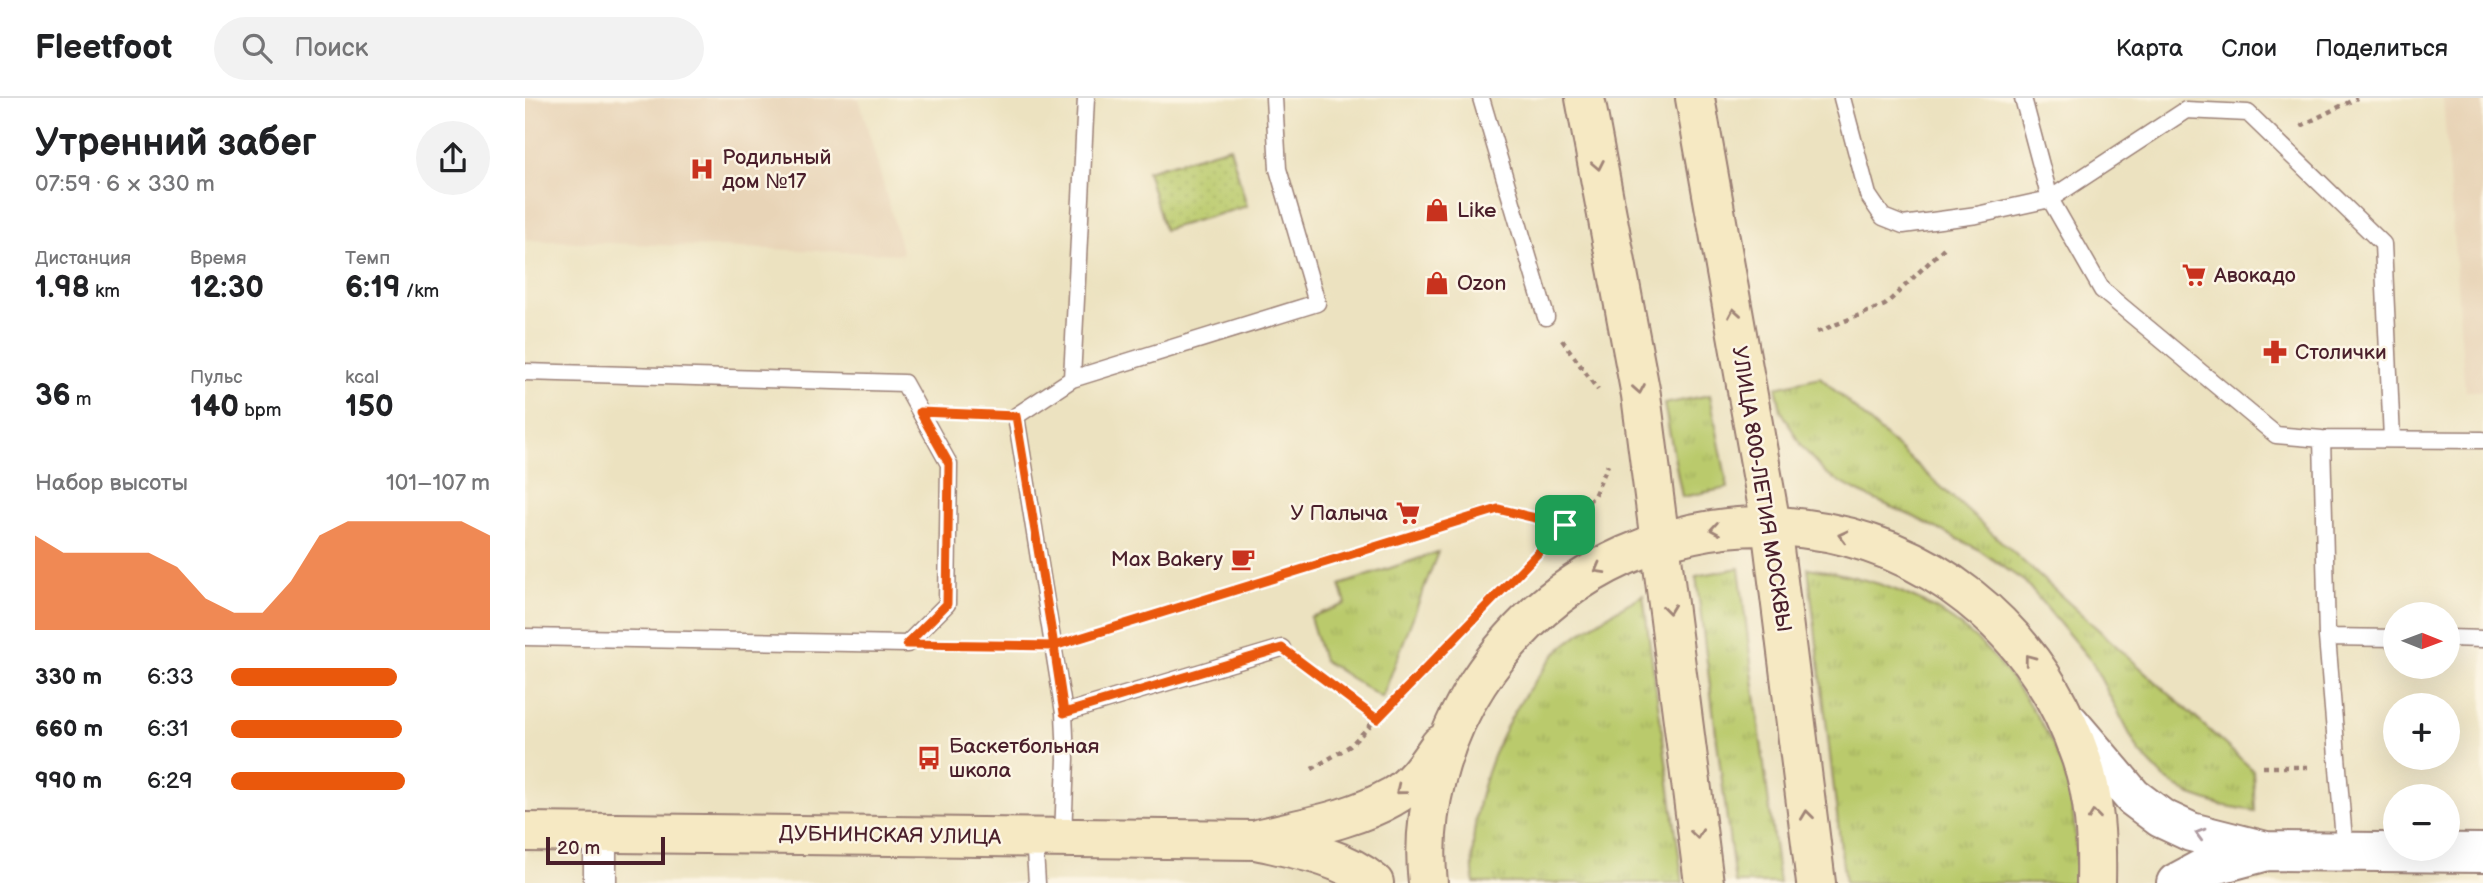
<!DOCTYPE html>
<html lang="ru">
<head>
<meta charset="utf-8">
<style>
  body { margin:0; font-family:"Balsamiq Sans",sans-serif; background:#f2f2f2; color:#202124; height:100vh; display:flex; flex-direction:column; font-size:26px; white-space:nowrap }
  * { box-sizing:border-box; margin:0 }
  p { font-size:23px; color:#757577 }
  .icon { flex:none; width:38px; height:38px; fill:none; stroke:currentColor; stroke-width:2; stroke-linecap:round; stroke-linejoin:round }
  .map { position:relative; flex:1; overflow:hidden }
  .drawer { display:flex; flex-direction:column; background:#fff; width:525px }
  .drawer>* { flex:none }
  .needle { width:46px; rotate:91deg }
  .tools { position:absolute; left:1858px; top:504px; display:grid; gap:14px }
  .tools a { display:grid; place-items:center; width:77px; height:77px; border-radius:50%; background:#fff; box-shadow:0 7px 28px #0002; font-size:35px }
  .scale { position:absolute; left:21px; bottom:18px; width:119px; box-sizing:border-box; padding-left:7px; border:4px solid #4a1f2b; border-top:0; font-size:19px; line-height:24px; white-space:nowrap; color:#4a1f2b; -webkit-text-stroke:5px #fcf5e5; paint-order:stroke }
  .pin { position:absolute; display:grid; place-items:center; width:60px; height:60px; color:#fff; margin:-30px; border-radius:14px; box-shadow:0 4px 10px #0006 }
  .round { display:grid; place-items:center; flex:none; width:74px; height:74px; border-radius:37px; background:#f2f2f2 }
  .headline { display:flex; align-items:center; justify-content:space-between; height:119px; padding:0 35px }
  h1 { font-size:38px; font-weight:800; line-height:52px }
  .metrics { display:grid; grid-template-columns:repeat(3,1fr); gap:10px; height:119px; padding:7px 35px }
  .metrics div { display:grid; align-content:center }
  .metrics b { font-size:30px; font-weight:800 }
  .metrics small { font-size:19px; font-weight:400 }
  .metrics p { font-size:19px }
  .chart { height:196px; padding:14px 35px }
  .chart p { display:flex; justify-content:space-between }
  .chart svg { width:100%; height:126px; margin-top:7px; fill:#ea580c; opacity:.7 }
  ul { padding:0 35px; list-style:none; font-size:23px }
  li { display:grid; grid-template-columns:112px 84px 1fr; align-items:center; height:52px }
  li i { height:18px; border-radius:9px; background:#ea580c }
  header { display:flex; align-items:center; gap:42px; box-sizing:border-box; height:98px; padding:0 35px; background:#fff; border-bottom:2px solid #e0e0e0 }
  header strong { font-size:33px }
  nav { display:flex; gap:38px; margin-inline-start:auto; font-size:24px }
  .search { width:490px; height:63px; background:#f2f2f2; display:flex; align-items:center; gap:18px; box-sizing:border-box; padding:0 24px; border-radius:38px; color:#757577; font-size:26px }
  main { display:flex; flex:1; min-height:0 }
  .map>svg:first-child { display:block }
  .built { fill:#e8d4b7 }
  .grass { fill:url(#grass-tufts); stroke:#82744c; stroke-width:2 }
  .park { fill:url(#park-dots); stroke:#82744c; stroke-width:2 }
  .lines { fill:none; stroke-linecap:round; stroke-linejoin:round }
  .service-casing { stroke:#9b8076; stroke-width:19 }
  .minor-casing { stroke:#9b8076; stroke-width:35 }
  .tertiary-casing { stroke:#9b8076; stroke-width:42 }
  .secondary-casing { stroke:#9b8076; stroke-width:42 }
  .path { stroke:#9b8076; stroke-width:4.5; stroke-dasharray:5 5; stroke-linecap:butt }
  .service { stroke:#fff; stroke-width:16 }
  .minor { stroke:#fff; stroke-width:32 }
  .tertiary { stroke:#fff; stroke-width:38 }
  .secondary { stroke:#f6e9c3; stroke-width:38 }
  .oneway { stroke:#a08477 }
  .oneway2 { stroke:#ae9aa0 }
  .route-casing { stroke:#fff; stroke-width:14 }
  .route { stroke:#ea580c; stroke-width:9 }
  .labels { text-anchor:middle; stroke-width:5; stroke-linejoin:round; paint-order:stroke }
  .poi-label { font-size:21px; fill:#4a1f2b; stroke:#fcf5e5; text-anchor:start }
  .street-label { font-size:21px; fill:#4a1f2b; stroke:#fcf5e5 }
</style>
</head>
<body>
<header>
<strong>Fleetfoot</strong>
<div class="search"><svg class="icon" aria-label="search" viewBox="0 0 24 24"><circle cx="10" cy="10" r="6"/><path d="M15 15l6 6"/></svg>Поиск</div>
<nav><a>Карта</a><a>Слои</a><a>Поделиться</a></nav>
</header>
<main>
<section class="drawer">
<div class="headline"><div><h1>Утренний забег</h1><p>07:59 · 6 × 330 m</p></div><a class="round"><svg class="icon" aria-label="share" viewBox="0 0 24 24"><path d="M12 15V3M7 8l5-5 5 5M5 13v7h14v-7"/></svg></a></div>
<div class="metrics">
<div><p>Дистанция</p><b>1.98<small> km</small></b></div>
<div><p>Время</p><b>12:30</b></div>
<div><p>Темп</p><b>6:19<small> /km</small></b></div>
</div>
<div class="metrics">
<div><b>36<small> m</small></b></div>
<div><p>Пульс</p><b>140<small> bpm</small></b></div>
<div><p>kcal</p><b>150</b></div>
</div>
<div class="chart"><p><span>Набор высоты</span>101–107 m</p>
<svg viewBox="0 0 160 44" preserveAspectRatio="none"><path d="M0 44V11L10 17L20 17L30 17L40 17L50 22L60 33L70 38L80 38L90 27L100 11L110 6L120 6L130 6L140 6L150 6L160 11V44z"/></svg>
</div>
<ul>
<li><b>330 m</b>6:33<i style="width:64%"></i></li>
<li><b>660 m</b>6:31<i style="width:66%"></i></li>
<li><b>990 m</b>6:29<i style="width:67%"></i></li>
</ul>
</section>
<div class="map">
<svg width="1958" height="785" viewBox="0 0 1958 785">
  <defs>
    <pattern id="grass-tufts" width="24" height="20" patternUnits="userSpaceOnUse" patternTransform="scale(1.75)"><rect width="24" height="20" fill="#baca6c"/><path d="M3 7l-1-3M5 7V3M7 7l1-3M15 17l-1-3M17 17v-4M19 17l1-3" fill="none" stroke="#a1ad5e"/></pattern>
    <pattern id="park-dots" width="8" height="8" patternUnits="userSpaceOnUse" patternTransform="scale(1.75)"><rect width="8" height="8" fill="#baca6c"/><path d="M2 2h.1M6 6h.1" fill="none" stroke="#a1ad5e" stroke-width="1.8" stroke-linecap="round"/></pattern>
  </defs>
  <rect width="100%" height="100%" fill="#fcf5e5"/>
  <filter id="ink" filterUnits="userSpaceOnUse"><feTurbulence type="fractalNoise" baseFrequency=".0143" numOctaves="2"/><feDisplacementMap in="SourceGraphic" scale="14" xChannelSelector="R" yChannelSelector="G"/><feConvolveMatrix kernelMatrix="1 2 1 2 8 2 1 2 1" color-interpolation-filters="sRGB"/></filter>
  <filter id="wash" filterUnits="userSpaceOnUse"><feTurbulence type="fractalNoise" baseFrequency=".00686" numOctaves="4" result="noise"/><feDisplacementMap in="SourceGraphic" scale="28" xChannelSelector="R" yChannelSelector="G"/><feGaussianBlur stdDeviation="1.57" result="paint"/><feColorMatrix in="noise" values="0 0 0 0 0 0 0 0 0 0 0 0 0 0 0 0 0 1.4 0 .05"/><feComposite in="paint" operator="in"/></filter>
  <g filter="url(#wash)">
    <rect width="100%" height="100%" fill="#ece2c0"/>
    <!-- built -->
    <path class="built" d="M0,0H334L378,156L0,142Z
      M1918,0H1958V293H1940Z"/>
    <!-- grass -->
    <path class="grass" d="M1295,279L1728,672L1730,713L1695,707L1663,696L1638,679L1614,654L1567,564L1500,484L1451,450L1389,419L1335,395L1301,376L1276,348L1256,312L1251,289Z
      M1185,297L1203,390L1157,399L1139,306Z
      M913,454L857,600L798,562L785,519L821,506L815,487Z
      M1214,470L1254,785H1210L1171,478Z
      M1283,470C1340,478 1400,497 1444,535C1477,561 1531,639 1541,679C1549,710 1553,754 1551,785H1320Z
      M1118,497L1158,785H949C941,712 969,636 1013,579C1020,570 1027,558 1036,550C1061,529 1090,513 1118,497Z"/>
    <!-- park -->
    <path class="park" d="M705,49L722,108L639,132L622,73Z"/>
  </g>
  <g filter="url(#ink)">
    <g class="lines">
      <!-- service casing -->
      <g class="service-casing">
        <path id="service" d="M956,0L1021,219
          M1317,0L1343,97L1358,119L1378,127L1452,117L1525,101L1498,0
          M0,274L379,285L424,366L422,506L382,546L0,539
          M547,281L792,205L753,71L749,0
          M1797,341L1802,539L1820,754
          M1867,341L1858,146L1723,15L1661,12L1525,101L1577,192L1751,337L1797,341L1958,342
          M1802,539L1871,540
          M1923,540L1958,541
          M539,615L757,550
          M509,739L512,785
          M538,739L541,661L539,615L491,318L547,281L561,0"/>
      </g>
      <!-- minor casing -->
      <g class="minor-casing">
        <path id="minor" d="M75,735V785"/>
      </g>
      <!-- tertiary casing -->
      <g class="tertiary-casing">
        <path id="tertiary" d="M1545,625L1608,699L1636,720L1666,734L1741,753L1958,755
          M1651,785L1679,770L1739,754"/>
      </g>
      <!-- secondary casing -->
      <g class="secondary-casing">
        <path id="secondary" d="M1060,0L1116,297L1179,785
          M1170,0L1246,427L1291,785
          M0,734L731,742C771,751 817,758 849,785
          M736,740C780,729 827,722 867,699C888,688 902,666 915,647
          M903,785C895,718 916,641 953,585C1110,346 1463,387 1556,660C1570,700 1572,743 1571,785"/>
      </g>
      <!-- path -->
      <path class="path" d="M1776,28L1832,0
        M1292,234L1360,207L1419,150
        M1037,242L1073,292
        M429,315L466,317
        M992,476L1040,427
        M554,540L973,411L1040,427L1069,398L1083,367
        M422,546L501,547
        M780,567L852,621
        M1738,669H1786
        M787,671L825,648L981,488"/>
      <!-- service -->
      <use href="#service" class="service"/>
      <!-- minor -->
      <use href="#minor" class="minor"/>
      <!-- tertiary -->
      <use href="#tertiary" class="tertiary"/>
      <!-- secondary -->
      <use href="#secondary" class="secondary"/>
    </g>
    <!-- one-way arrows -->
    <defs><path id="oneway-chevron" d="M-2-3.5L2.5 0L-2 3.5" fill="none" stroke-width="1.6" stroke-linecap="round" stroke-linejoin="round" transform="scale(1.75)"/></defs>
    <g class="oneway">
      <use href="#oneway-chevron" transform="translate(1073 67) rotate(79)"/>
      <use href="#oneway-chevron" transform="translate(1209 215) rotate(-100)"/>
      <use href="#oneway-chevron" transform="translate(1114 291) rotate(80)"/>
      <use href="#oneway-chevron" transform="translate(1190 431) rotate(170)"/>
      <use href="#oneway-chevron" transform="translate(1318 438) rotate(-166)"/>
      <use href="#oneway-chevron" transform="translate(1074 471) rotate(151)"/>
      <use href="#oneway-chevron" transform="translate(1144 511) rotate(83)"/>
      <use href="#oneway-chevron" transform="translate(1504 561) rotate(-127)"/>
      <use href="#oneway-chevron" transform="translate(875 692) rotate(141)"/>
      <use href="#oneway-chevron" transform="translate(1282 717) rotate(-97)"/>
      <use href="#oneway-chevron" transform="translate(1569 717) rotate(-96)"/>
      <use href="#oneway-chevron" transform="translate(1172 736) rotate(83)"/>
    </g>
    <use class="oneway2" href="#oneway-chevron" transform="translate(1675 736) rotate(-164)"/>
  </g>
  <g class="lines" filter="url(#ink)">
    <!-- route casing -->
    <g class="route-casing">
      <path id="route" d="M1040,427L973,411L529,548L491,318L395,314L424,366L422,506L382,546L529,548L539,615L757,550L852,621L1040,427"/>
    </g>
    <!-- route -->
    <use href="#route" class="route"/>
  </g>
  <!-- icons -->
  <defs>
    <g id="hospital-bare" transform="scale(1.89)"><path d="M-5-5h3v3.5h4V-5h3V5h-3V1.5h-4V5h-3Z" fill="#c8321e" stroke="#fcf5e5" stroke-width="2.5" paint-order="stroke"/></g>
    <g id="shop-bare" transform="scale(1.89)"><path d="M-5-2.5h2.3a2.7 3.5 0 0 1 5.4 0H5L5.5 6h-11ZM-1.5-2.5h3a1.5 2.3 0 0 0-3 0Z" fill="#c8321e" stroke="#fcf5e5" stroke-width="2.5" paint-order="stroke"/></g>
    <g id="supermarket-bare" transform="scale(1.89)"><path d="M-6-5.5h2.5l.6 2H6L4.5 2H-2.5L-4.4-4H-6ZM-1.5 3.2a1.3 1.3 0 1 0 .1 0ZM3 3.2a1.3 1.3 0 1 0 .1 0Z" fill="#c8321e" stroke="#fcf5e5" stroke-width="2.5" paint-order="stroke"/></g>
    <g id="pharmacy-bare" transform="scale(1.89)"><path d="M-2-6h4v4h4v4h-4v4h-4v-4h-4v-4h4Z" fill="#c8321e" stroke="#fcf5e5" stroke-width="2.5" paint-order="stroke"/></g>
    <g id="cafe-bare" transform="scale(1.89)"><path d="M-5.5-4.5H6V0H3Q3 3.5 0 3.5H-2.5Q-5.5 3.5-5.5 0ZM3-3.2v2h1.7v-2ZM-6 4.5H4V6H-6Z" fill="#c8321e" stroke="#fcf5e5" stroke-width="2.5" paint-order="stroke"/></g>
    <g id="bus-bare" transform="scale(1.89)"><path d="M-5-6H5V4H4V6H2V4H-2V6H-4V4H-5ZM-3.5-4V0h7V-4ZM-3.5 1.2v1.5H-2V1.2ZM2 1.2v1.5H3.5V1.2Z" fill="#c8321e" stroke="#fcf5e5" stroke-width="2.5" paint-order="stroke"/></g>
  </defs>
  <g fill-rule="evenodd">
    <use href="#hospital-bare" x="177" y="71"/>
    <use href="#shop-bare" x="912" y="112"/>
    <use href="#supermarket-bare" x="1669" y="177"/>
    <use href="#shop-bare" x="912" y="185"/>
    <use href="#pharmacy-bare" x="1750" y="254"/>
    <use href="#supermarket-bare" x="883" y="415"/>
    <use href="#cafe-bare" x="718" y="461"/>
    <use href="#bus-bare" x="404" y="660"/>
  </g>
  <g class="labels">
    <!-- poi labels -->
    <g class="poi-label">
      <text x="197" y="66">Родильный<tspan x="197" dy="24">дом №17</tspan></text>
      <text x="932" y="119">Like</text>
      <text x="1689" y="184">Авокадо</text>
      <text x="932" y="192">Ozon</text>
      <text x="1770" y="261">Столички</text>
      <text x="863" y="422" text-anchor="end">У Палыча</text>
      <text x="698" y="468" text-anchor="end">Max Bakery</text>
      <text x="424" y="655">Баскетбольная<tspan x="424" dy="24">школа</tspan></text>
    </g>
    <!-- street labels -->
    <g class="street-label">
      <text transform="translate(1237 391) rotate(81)" y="7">УЛИЦА 800-ЛЕТИЯ МОСКВЫ</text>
      <text transform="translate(365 737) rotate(1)" y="7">ДУБНИНСКАЯ УЛИЦА</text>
    </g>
  </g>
</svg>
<div class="tools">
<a><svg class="needle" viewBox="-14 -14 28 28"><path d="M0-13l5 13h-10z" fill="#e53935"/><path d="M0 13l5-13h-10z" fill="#757577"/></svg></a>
<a>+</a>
<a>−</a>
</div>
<div class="scale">20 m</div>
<div class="pin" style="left:1040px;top:427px;background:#1e9e55"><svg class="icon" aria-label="arrive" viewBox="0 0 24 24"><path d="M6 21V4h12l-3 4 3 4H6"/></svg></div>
</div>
</main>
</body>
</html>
